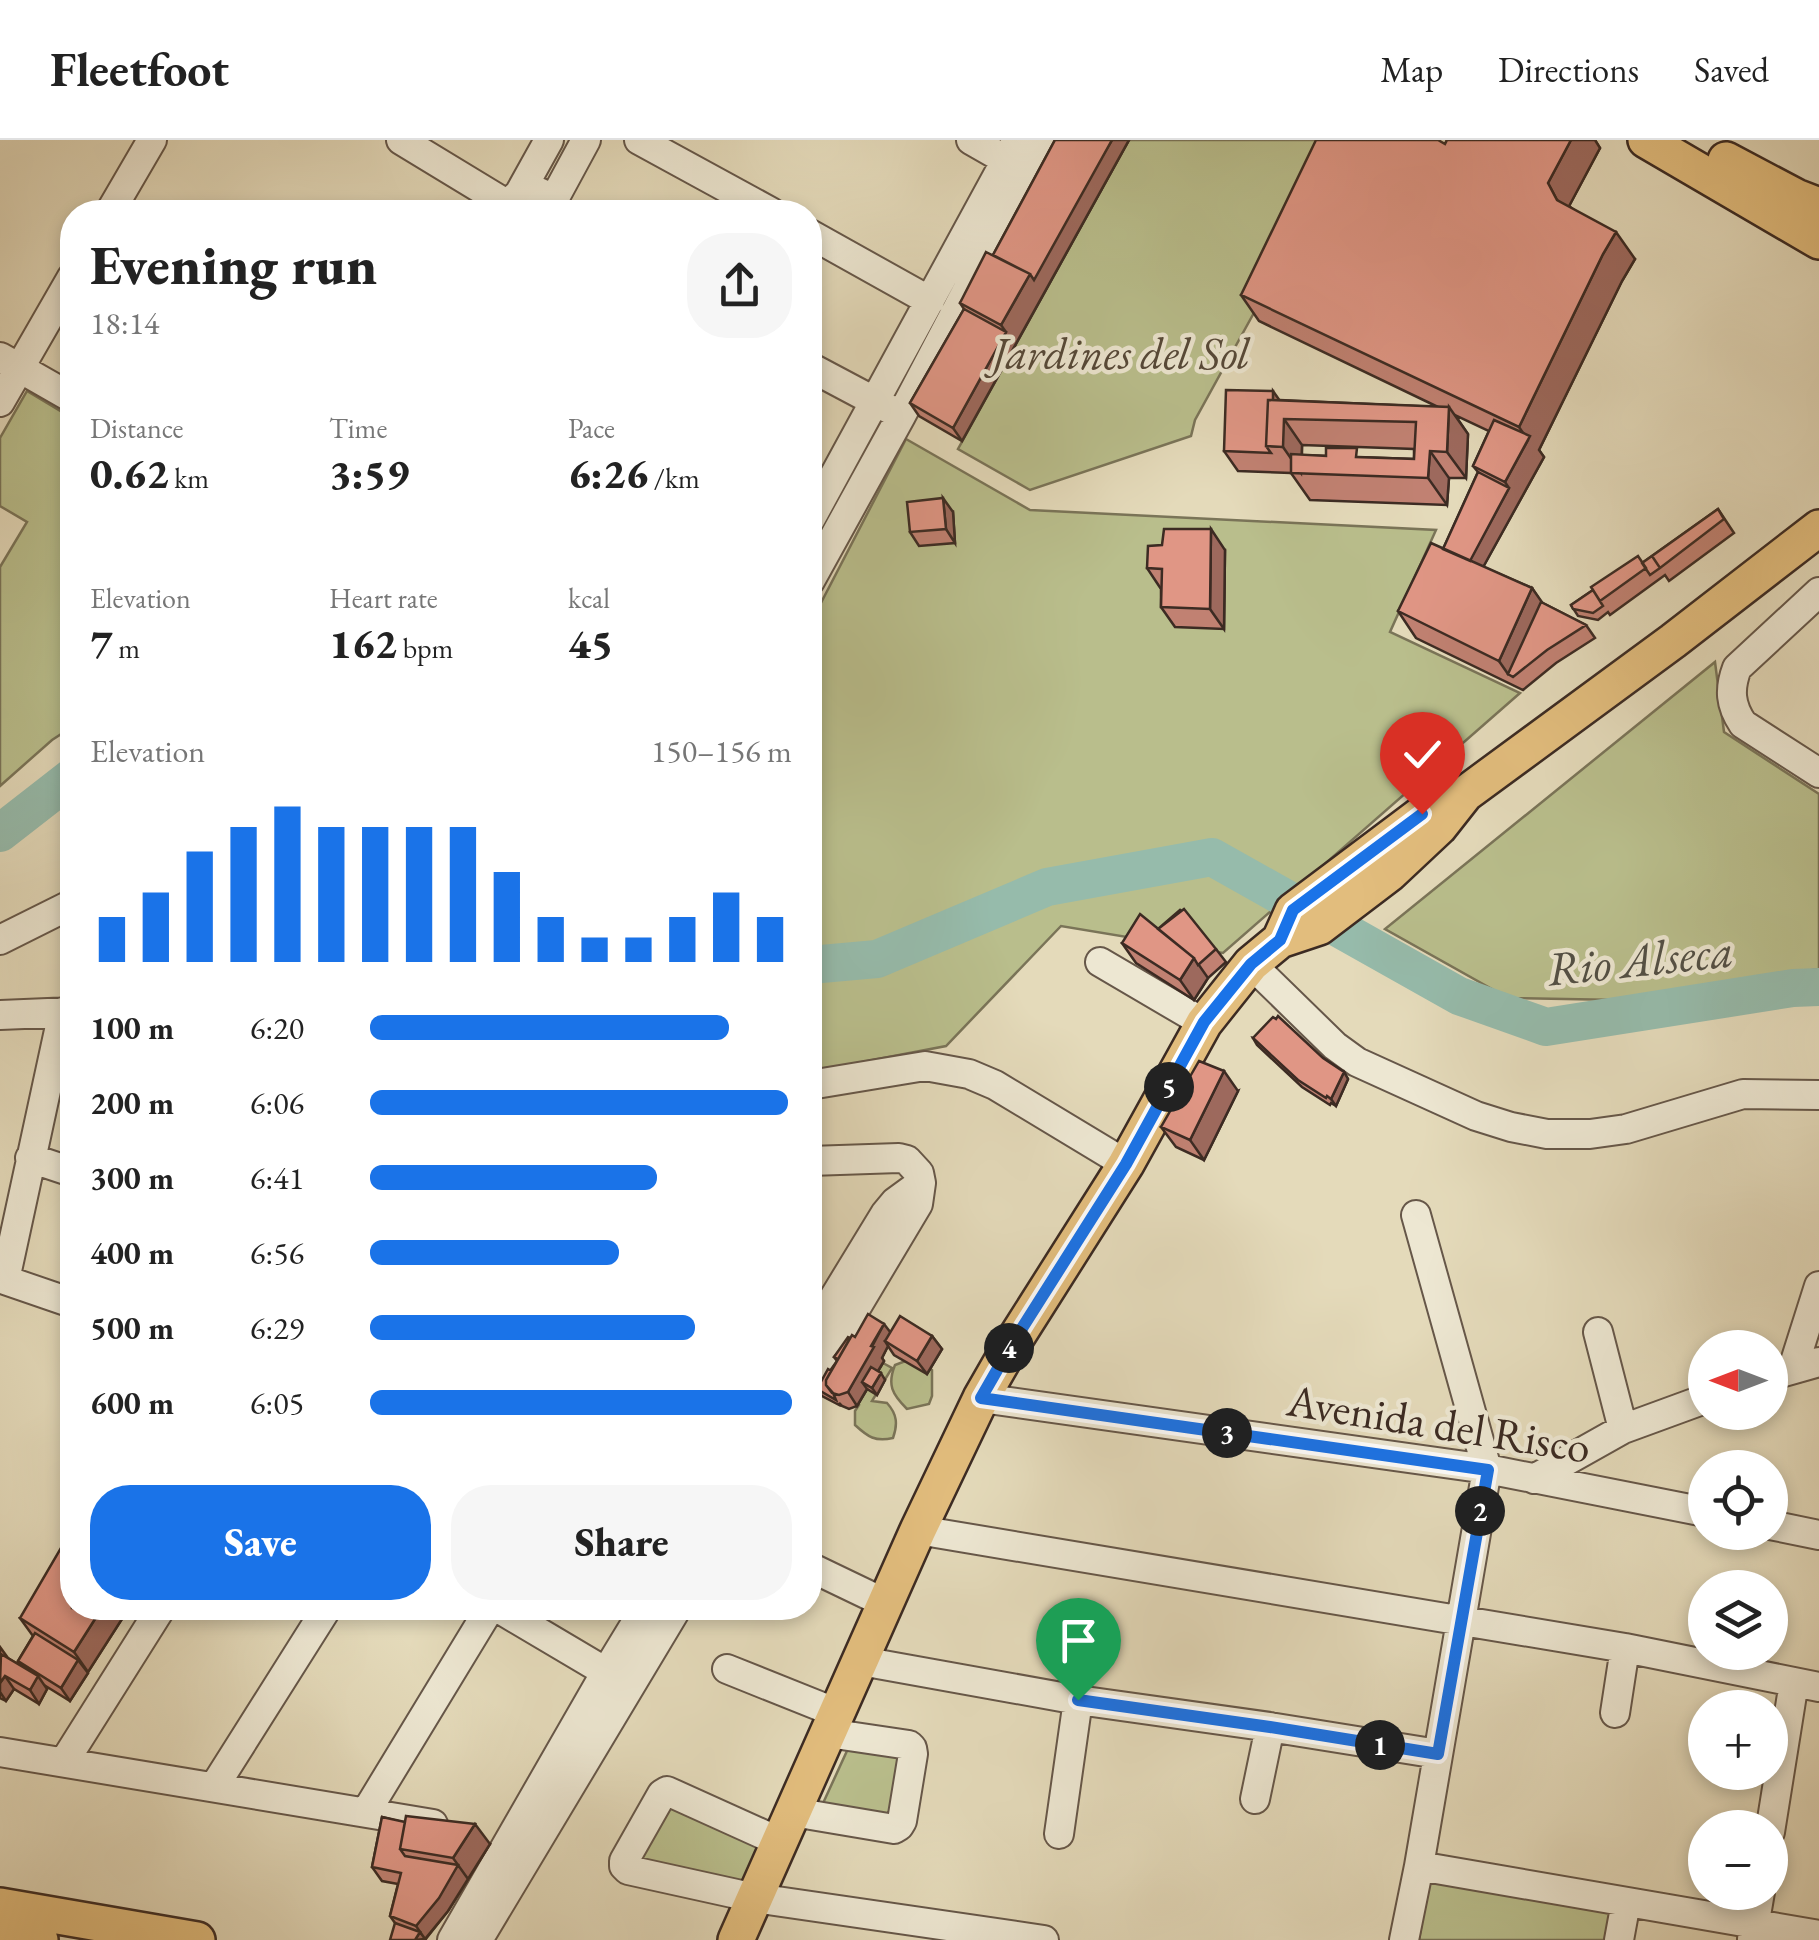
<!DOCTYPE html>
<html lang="en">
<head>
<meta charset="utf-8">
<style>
  body { margin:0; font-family:"EB Garamond",serif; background:#f6f6f6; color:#222; height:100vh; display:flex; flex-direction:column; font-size:38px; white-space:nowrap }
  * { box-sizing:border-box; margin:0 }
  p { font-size:32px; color:#767676 }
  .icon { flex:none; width:55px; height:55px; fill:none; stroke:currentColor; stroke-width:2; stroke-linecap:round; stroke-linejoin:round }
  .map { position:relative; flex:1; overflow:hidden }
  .panel { position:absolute; left:60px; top:60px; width:762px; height:1420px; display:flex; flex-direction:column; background:#fff; border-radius:40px; box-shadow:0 5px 15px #0003 }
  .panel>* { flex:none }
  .needle { width:65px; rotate:270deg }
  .buttons { position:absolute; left:1688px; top:1190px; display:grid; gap:20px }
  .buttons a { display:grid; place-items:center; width:100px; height:100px; border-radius:50%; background:#fff; box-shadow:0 5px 15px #0003; font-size:50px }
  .pin { position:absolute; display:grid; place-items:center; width:85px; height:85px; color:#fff; margin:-102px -42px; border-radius:50% 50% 50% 0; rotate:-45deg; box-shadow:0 0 10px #0007 }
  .pin .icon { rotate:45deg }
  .km { position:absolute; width:50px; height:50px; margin:-25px; border-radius:50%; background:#222; color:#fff; font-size:28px; line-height:50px; text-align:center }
  .round { display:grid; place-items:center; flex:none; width:105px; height:105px; border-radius:40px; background:#f6f6f6 }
  .summary { display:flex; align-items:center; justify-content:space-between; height:170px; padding:0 30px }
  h1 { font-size:55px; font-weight:800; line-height:75px }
  .metrics { display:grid; grid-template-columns:repeat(3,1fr); gap:15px; height:170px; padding:10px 30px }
  .metrics div { display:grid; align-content:center }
  .metrics b { font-size:42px; font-weight:800 }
  .metrics small { font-size:28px; font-weight:400 }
  .metrics p { font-size:28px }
  .chart { height:280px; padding:20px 30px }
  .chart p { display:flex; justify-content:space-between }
  .chart svg { width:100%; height:180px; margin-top:10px; stroke:#1a73e8; stroke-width:6 }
  .primary-button { display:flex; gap:20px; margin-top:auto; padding:20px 30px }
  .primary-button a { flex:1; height:115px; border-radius:40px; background:#1a73e8; color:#fff; font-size:40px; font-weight:800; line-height:115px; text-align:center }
  .primary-button a+a { background:#f6f6f6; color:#222 }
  ul { padding:0 30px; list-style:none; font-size:32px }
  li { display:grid; grid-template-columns:160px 120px 1fr; align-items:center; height:75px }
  li i { height:25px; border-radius:12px; background:#1a73e8 }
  header { display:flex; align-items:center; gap:60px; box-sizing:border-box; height:140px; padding:0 50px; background:#fff; border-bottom:2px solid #e0e0e0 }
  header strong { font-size:48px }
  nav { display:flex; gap:55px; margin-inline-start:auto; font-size:35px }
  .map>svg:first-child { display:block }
  .green { fill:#b9be8c; stroke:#7a7458; stroke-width:2.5 }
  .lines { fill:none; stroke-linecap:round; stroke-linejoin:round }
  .river { stroke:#96bbab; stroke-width:38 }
  .minor-casing { stroke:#665749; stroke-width:32 }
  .major-casing { stroke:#3c2b23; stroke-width:40 }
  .minor { stroke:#ede7d2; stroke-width:28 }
  .major { stroke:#e2bd7d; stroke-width:35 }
  .wall { fill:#c18172; stroke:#3c2b23; stroke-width:2.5; fill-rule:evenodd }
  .shaded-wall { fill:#9d695d; stroke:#3c2b23; stroke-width:2.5 }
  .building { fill:#e09685; stroke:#3c2b23; stroke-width:2.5 }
  .route-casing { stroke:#fff; stroke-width:20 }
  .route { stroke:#1a73e8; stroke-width:12 }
  .labels { text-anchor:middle; stroke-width:9; stroke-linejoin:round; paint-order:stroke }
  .park-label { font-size:45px; font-style:italic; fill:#554838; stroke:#ede7d2 }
  .street-label { font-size:45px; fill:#3c2b23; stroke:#ede7d2 }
  .water-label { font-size:48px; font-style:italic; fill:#524f45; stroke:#ede7d2 }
</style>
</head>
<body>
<header>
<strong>Fleetfoot</strong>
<nav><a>Map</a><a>Directions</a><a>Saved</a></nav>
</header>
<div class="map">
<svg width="1819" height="1800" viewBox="0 0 1819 1800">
  <rect width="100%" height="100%" fill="#e4daba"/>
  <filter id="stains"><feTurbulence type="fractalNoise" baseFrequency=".002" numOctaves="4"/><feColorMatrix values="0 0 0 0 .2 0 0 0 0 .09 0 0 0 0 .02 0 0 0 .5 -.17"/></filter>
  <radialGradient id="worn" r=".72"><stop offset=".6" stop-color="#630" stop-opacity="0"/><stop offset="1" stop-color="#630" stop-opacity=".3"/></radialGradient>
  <!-- green -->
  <path class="green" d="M1129,0H1349L1195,280L1191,296L1030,350L958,309Z
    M27,251L72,278V587L52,600L0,646V427L27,382L0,366V298Z
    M906,299L1030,370L1436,390L1390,492L1520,553L1223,813L1061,786L946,906L810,932V484Z
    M1715,522L1724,592L1819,654V829L1620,860L1508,858L1385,789Z
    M916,1217L932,1230V1256L929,1264L907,1269C892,1254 887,1245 895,1225Z
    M883,1223L892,1228L872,1261L887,1263C897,1274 898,1284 893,1298C875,1302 868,1297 855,1285V1271L859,1265L858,1264Z
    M852,1600L910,1610L897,1685L819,1672Z
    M668,1655L773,1703L756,1743L628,1724Z
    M1430,1732L1613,1764L1606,1800H1419Z"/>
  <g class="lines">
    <!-- river -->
    <path class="river" d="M0,693L72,637
      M810,825L877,819L1047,747L1212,717L1459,856L1546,887L1793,848L1819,847"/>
    <!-- minor casing -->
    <g class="minor-casing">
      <path id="minor" d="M401,0L508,65
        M639,0L771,72
        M971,0L1006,20
        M519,54L549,0
        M553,61L586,0
        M110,72L152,0
        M505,72C517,43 546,44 558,72
        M810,94L930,161
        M0,217L72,258
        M810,227L891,270
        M0,262L72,137
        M810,380L1017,0
        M810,441L901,276L1046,0
        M1819,452L1737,528C1729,549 1730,565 1743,584L1819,633
        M0,800L72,764
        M1100,822L1204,883
        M1251,824L1335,906L1357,922L1476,976L1511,987L1547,994H1590L1626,989L1743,954L1819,955
        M63,872L5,1140L72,1163
        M0,875L72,872
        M810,945L925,926L969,934L995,945L1126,1024
        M30,1018L72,1032
        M810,1021L899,1018L907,1020L919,1033L921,1043L918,1064L810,1245
        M1598,1192L1623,1289
        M810,1197L885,1074L895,1062L921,1043
        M1793,1228L1819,1146
        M1770,1236L1819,1222
        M981,1258L1487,1329L1705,1372
        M1534,1339L1623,1289L1705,1259
        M1770,1385L1819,1395
        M918,1390L1625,1508L1819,1547
        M810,1427L887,1464
        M498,1468L606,1532
        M861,1521L1078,1560L1270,1587L1438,1614
        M727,1529L837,1573
        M1615,1573L1625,1508
        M0,1612L433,1684
        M64,1622L161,1468
        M214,1647L327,1468
        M1255,1659L1270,1587
        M366,1672L490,1468
        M793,1672L894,1689L899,1686L902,1681L913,1614L912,1608L909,1605L828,1593
        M1770,1692L1794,1542
        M1059,1694L1078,1560
        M780,1702L667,1651L662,1654L624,1721V1726L628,1730L755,1758L1044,1800
        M1419,1726L1819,1795
        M1752,1799L1760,1752
        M452,1800L606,1532L645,1468
        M478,1800L677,1468
        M1404,1800L1419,1726L1487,1329L1416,1075
        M1619,1800L1626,1762"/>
    </g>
    <!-- major casing -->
    <g class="major-casing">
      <path id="major" d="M1646,0L1819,101
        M1726,20L1796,57L1819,66
        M1280,800L1293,771L1422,674L1465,654L1673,501L1819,388
        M0,1766L197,1800
        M0,1793L40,1800
        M736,1800L918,1390L981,1258L1012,1204L1126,1024L1204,883L1251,824L1280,800L1319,787L1390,733L1439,687L1465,654"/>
    </g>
    <!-- minor -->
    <use href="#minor" class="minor"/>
    <!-- major -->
    <use href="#major" class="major"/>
  </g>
  <!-- wall -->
  <path class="wall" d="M1055,0H1129L962,301L919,276L910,263L964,169L960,163L993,115Z
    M1447,0H1595L1600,8L1569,66L1635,119L1622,141L1539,310L1544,317L1483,427L1532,448L1541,462L1586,485L1595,498L1556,523L1523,550L1416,498L1398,471L1443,409L1478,332L1473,326L1489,291L1455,275L1468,294L1466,338H1449L1447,365L1310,360L1291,333L1238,331L1224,311L1280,260L1438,267L1259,181L1241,155L1445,4ZM1302,305L1414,309V319L1302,315Z
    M1718,369L1734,393L1669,441L1665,435L1610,475L1608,472L1598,480L1578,476L1571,465L1593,450L1642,423Z
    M953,372L955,403L919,406L910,392Z
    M1162,405L1225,410L1224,489L1175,487L1161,467V449L1147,428Z
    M1158,789L1216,809L1226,822L1208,838L1194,860L1136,823L1122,803Z
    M1253,898L1323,918L1344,932L1348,939L1336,966L1331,963L1330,965L1302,947L1257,905Z
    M1238,951L1204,1020L1176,1007L1161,987Z
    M890,1192L932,1196L942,1209L927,1234L894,1215L888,1206L882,1218L884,1221L878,1231L885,1240L877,1255L867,1249L857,1266L849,1269L842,1266L839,1263L841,1266L822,1256L817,1249L837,1221L834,1217L850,1198Z
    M72,1468H129L88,1532L86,1530L88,1533L70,1561L44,1545L47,1549L39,1564L14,1549L6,1561L0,1558V1507L8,1518L21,1526L18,1521L33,1496L20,1478Z
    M382,1677L490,1704L448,1771L425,1800L395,1783L390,1776L398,1744L382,1741L372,1727Z"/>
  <!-- shaded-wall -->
  <path class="shaded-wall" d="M1112,0H1129L962,301L953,288L1006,192L1001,185L1030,134Z
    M1571,0H1595L1600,8L1567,70L1557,60L1548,43Z
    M1616,92L1635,119L1622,141L1539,310L1544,317L1476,440L1466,427L1509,348L1505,342L1528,300L1519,287L1603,114Z
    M1273,251L1287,271L1284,279L1302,305L1301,333L1283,307L1271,306Z
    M1449,267L1468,294L1466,338L1447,312Z
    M1430,311L1449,338L1447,365L1428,338Z
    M943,358L953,372L955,403L946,389Z
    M1211,389L1225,410L1224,489L1210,469Z
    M1532,448L1551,475L1508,534L1499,521Z
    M1194,818L1208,838L1194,860L1180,840Z
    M1224,931L1238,951L1204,1020L1190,1000Z
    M1344,932L1348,939L1336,966L1331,959Z
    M884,1184L894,1197L885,1201L888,1206L882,1218L884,1221L869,1246L862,1242L867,1249L857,1266L848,1252Z
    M932,1196L942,1209L927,1234L917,1221Z
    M881,1233L885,1240L877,1255L872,1248Z
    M102,1468H129L88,1532L74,1512Z
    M78,1520L88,1533L70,1561L61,1548Z
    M5,1536L14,1549L6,1561L0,1552V1543Z
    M38,1536L47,1549L39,1564L30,1550Z
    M475,1684L490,1704L468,1739L453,1718Z
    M458,1725L468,1739L448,1771L425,1799L416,1786Z
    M420,1792L425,1799L415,1800Z"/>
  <!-- building -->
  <path class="building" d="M1055,0H1112L1034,140L1030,134L993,115Z
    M1316,0H1438L1445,4L1447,0H1571L1548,43L1557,60L1616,92L1603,114L1519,287L1241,155Z
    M986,112L1030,134L1001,185L960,163Z
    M964,169L1006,192L953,288L910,263Z
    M1226,250L1273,251V260H1268L1266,306L1271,313L1224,311Z
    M1268,260L1449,267L1447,312L1430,311L1428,338L1291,333V314L1326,316V308H1357L1356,317L1414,319L1416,282L1284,279L1283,307L1266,306Z
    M1494,280L1530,296L1505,342L1473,326Z
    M1478,332L1509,348L1470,421L1443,409Z
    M943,358L946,389L910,392L907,362Z
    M1718,369L1724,379L1660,428L1652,416Z
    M1164,389H1211L1210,469L1161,467L1162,429L1147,428L1148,406L1162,405Z
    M1431,403L1532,448L1499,521L1398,471Z
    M1638,416L1646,428L1600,461L1591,447Z
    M1652,416L1660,428L1650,435L1642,423Z
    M1593,450L1603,466L1593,473L1573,469L1571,465Z
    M1541,462L1586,485L1547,510L1513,537L1508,534Z
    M1184,769L1216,809L1198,825L1194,818L1158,789Z
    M1180,770L1181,771L1158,789Z
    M1140,774L1194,818L1180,840L1122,803Z
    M1278,876L1323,918L1344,932L1331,959L1327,956L1326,958L1298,940L1253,898L1273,877L1276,879Z
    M1199,921L1224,931L1190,1000L1161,987Z
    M868,1174L884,1184L871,1206L874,1207L848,1252L839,1255L832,1253L826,1245V1240L852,1195L855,1197Z
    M900,1176L932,1196L917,1221L885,1201Z
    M848,1197L850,1198L838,1219L834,1217Z
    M871,1227L881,1233L872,1248L862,1242Z
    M828,1229L831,1231L826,1240V1245L833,1253L836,1260L817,1249Z
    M72,1389V1468H102L74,1512L20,1478Z
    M35,1493L78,1520L61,1548L18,1521Z
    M1,1514L38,1536L30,1550L5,1536L0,1543Z
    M406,1676L475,1684L453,1718L400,1709Z
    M382,1677L405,1682L400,1709L405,1716L458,1725L439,1758L416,1786L390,1776L401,1733L372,1727Z
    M395,1783L420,1792L415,1800H390Z"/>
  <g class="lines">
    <!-- route casing -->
    <g class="route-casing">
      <path id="route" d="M1078,1560L1270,1587L1438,1614L1488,1330L981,1258L1012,1204L1126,1024L1204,882L1251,824L1280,800L1293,770L1422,674"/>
    </g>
    <!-- route -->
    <use href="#route" class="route"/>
  </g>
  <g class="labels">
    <!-- park labels -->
    <g class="park-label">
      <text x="1121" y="229">Jardines del Sol</text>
    </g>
    <!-- street labels -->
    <g class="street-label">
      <text transform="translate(1439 1283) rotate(9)" y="16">Avenida del Risco</text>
    </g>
    <!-- water labels -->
    <g class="water-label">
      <text transform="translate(1640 819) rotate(-6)" y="17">Rio Alseca</text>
    </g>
  </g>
  <rect width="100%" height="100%" filter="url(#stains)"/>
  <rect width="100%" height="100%" fill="url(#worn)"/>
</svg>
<div class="buttons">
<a><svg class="needle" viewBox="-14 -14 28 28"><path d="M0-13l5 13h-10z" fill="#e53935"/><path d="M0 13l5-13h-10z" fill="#767676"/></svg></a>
<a><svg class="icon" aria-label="locate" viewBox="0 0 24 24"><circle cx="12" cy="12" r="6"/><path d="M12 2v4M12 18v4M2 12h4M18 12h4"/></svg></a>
<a><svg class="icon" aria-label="layers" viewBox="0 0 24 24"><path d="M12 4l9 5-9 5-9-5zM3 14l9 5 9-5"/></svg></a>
<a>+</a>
<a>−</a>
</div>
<div class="pin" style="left:1078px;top:1560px;background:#1e9e55"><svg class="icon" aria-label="arrive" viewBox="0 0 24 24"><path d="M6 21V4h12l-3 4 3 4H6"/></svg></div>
<div class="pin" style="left:1422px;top:674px;background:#d93025"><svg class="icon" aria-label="check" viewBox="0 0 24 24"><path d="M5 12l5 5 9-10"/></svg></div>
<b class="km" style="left:1380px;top:1605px">1</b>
<b class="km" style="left:1480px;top:1371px">2</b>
<b class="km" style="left:1227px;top:1293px">3</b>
<b class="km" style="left:1009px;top:1208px">4</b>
<b class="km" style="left:1169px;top:947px">5</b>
<section class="panel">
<div class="summary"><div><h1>Evening run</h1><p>18:14</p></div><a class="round"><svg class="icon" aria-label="share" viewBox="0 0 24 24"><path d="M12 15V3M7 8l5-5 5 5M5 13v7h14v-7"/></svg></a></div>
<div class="metrics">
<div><p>Distance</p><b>0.62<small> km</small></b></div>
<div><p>Time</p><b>3:59</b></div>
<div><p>Pace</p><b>6:26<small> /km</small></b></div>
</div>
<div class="metrics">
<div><p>Elevation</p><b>7<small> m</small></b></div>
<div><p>Heart rate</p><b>162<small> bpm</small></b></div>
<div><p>kcal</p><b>45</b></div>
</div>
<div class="chart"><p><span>Elevation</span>150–156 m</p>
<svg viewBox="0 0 160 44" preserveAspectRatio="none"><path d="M5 44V33M15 44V27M25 44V17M35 44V11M45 44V6M55 44V11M65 44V11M75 44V11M85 44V11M95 44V22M105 44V33M115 44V38M125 44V38M135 44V33M145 44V27M155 44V33"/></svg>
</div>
<ul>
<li><b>100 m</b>6:20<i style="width:85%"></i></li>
<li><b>200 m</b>6:06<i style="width:99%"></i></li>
<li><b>300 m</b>6:41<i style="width:68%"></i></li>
<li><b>400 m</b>6:56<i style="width:59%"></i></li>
<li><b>500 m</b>6:29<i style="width:77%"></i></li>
<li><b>600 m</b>6:05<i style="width:100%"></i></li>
</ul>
<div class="primary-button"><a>Save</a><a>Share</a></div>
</section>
</div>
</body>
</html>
